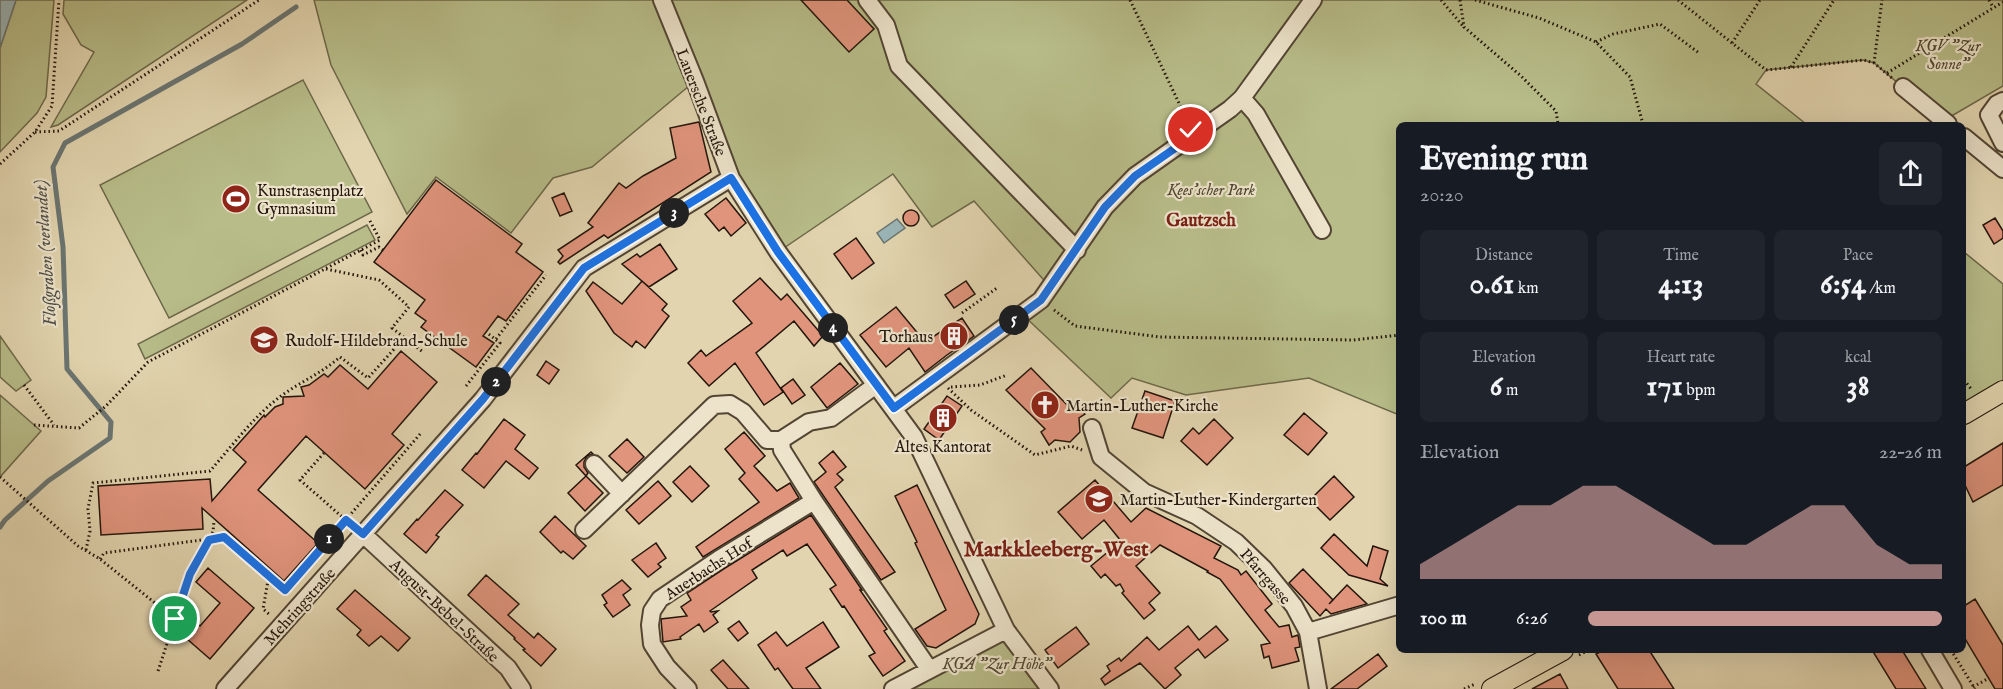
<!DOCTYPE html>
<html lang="en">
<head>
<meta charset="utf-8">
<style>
  body { margin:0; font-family:"IM FELL English",serif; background:#20242c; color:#f1f3f6; height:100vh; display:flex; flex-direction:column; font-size:22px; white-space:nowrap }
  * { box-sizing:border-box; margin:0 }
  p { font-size:20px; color:#9ea1a6 }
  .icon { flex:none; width:33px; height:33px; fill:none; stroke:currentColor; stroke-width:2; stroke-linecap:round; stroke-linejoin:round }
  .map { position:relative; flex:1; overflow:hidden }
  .panel { position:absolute; left:1396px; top:122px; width:570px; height:531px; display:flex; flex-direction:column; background:#171b24; border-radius:9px; box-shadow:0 6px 24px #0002 }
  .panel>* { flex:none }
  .pin { position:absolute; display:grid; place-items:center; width:51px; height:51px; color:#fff; margin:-26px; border:3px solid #fff; border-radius:50%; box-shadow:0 2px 6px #0007 }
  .km { position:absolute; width:30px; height:30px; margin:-15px; border-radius:50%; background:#222; color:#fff; font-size:16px; line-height:30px; text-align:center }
  .round { display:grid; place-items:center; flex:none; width:63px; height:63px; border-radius:9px; background:#20242c }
  .summary { display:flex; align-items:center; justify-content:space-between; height:102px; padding:0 24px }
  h1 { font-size:33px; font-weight:700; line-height:45px }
  .stats { display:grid; grid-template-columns:repeat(3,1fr); gap:9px; height:102px; padding:6px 24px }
  .stats div { display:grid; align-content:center; border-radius:9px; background:#20242c; text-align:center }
  .stats b { font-size:30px; font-weight:700 }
  .stats small { font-size:16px; font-weight:400 }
  .stats p { font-size:16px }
  .chart { height:168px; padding:12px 24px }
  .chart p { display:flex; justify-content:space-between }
  .chart svg { width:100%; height:108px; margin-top:6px; fill:#c59692; opacity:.7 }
  ul { padding:0 24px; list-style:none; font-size:20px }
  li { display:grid; grid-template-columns:96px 72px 1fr; align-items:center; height:45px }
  li i { height:15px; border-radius:8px; background:#c59692 }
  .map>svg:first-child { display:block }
  .green { fill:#b7bc88; stroke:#6d684a; stroke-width:1.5 }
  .water { fill:#9ab5b7; stroke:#6a7572; stroke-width:1.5 }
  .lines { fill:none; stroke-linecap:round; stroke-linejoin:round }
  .stream { stroke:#6a7572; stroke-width:5 }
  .building { fill:#e0947c; stroke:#23150b; stroke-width:1.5 }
  .minor-casing { stroke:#524534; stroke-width:20 }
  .major-casing { stroke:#23150b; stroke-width:22 }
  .path { stroke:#23150b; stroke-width:3; stroke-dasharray:1.5 3; stroke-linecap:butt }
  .minor { stroke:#ece3ca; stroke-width:16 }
  .major { stroke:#e1d4ae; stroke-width:20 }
  .route-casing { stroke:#fff; stroke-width:12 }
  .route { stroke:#1a73e8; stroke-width:8 }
  .labels { text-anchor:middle; stroke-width:4.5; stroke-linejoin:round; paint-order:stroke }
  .park-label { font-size:16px; font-style:italic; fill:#4f4730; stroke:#ece3ca }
  .street-label { font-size:16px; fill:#23150b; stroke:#ece3ca }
  .poi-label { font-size:16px; fill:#23150b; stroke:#ece3ca; text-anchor:start }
  .neighbourhood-label { font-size:18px; font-weight:bold; fill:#7a1f14; stroke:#ece3ca }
  .water-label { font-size:18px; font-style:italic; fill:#4d4d47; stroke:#ece3ca }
  .district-label { font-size:22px; font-weight:bold; fill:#7a1f14; stroke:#ece3ca }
</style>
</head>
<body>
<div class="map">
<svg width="2003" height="689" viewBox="0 0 2003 689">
  <rect width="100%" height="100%" fill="#e1d4ae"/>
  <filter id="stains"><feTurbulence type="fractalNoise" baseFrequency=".00333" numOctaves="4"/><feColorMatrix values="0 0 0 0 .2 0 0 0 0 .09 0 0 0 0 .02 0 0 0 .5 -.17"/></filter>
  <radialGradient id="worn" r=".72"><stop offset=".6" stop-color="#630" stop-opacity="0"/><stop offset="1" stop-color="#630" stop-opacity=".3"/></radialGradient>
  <!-- green -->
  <path class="green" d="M16,0H54L46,97L37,113L0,152V48Z
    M64,0H247L58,125L51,127L94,52L81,45L63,14Z
    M314,0H2003V86L1943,121L1874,63L1863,60L1766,70L1756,84L1806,124H1400L1399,415L1309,378L1186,395L1132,378L1111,398L1022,314L1050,287L974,201L932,227L893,174L778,252L731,178L695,81L592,167L553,178L511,233L436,177L407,214L331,65Z
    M303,80L372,212L169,318L100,185Z
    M367,225L375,240L145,359L138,344Z
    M1964,252L2003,284V391L1964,414Z
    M0,336L31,380L16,391L0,377Z
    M0,395L41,431L0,477Z
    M1006,630L1050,689H893Z"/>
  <!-- water -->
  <path class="water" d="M0,0H16L0,48Z
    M897,219L905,228L884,243L877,233Z"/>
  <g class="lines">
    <!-- stream -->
    <path class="stream" d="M0,527L5,520L48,481L110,438L111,422L67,369L63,247L53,167L65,143L242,44L296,7"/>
  </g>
  <!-- building -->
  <path class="building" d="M801,0H847L874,29L849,52Z
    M699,122L711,172L608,238L604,235L560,264L558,262L563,256L558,250L593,227L588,223L619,183L626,188L643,176L676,158L670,128Z
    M436,180L522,244L516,252L543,272L506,321L498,316L483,336L494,343L476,367L421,327L426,321L415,313L425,300L374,262Z
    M564,193L572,211L560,216L552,198Z
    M726,198L746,223L731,236L724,227L719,231L705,214Z
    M903 218a8 8 0 1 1 16 0a8 8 0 1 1-16 0Z
    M1995,218L2003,231V238L1994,244L1983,225Z
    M856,238L874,263L852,279L834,254Z
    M660,244L677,269L649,287L622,264L637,254L640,257Z
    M760,278L781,300L787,294L823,336L814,346L794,321L756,353L783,392L764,405L735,363L709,386L688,363L701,350L706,356L752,323L733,301Z
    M642,281L667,304L662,310L669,316L645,348L636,341L632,347L614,333L586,291L593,282L622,304Z
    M966,281L975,294L954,308L945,295Z
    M896,307L925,342L962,318L974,336L947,355L925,372L909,348L886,367L860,335Z
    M401,351L437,382L392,434L404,445L365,489L306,436L258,490L318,543L284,581L202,508L203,529L101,535L98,486L210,479L212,501L246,462L233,450L264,415L265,417L275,407L283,404V397L304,396L301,387L309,385L324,374L328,377L340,365L368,389Z
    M546,361L559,370L549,384L537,375Z
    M840,363L858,384L827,408L811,387Z
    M1031,368L1070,408L1075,403L1085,414L1079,418L1080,432L1070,442L1055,440L1049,445L1041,432L1045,429L1006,390Z
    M793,379L805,395L792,404L781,388Z
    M1145,391L1175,401L1163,438L1132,428Z
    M947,396L962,406L939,440L924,429Z
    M1304,413L1327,433L1308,455L1284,435Z
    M504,419L525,435L515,449L538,468L529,479L506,461L484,488L462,470L476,453L477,454Z
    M1214,419L1233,438L1207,465L1181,441L1193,428L1199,434Z
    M744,432L765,456L754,466L777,491L790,483L799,498L703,557L696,547L759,502L739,479L745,473L725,449Z
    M627,439L644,457L627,473L609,456Z
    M2003,443V485L1973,502L1964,483V467Z
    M833,451L846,467L837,474L843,480L835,487L895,572L881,580L814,482L826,472L819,463Z
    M591,452L593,454L587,456L584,462V467L588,473L586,476L576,465Z
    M690,466L709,486L692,502L673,482Z
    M586,476L603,493L585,511L568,493Z
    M1334,476L1354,497L1330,520L1310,500Z
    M1095,480L1131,522L1146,508L1221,546L1214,558L1238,570L1241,575L1246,571L1272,604L1265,610L1279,627L1289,625L1292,637L1298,635L1300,647L1295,648L1299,661L1272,668L1269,656L1264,658L1261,645L1270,643L1220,579L1207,572L1208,571L1160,545L1136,566L1160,593L1149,603L1155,610L1144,619L1122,593L1124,591L1120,584L1116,586L1105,574L1101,578L1091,566L1121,541L1104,520L1082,539L1058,512Z
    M658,481L671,496L639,524L626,510Z
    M917,485L979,614L975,624L936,648L927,646L915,629L946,610L915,543L917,542L895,496Z
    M445,490L463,505L436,535L439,537L426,553L404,534L417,519L418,520Z
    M811,515L862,590H860L887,629L884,631L905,661L883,676L869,656L875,653L844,606L842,607L830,589L836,585L807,544L787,556L783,550L752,570L757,578L710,611L711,612L718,611L713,615L718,622L704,632L699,624L680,637L681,639L663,642L661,619L687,616L681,607L691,600L687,593L725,568Z
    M555,516L586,546L573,559L563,551L561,553L540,532Z
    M1334,534L1367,566L1373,546L1388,551L1380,579L1388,586L1349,575L1321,548Z
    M656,543L666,558L658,564L661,567L648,577L632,560Z
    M208,568L254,608L210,659L179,632L191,618L200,626L220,603L196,582Z
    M1303,569L1333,600L1329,604L1347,585L1367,604L1331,614L1326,609L1320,616L1289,583Z
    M486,575L519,604L508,615L534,638L538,633L556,649L541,666L523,650L525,649L514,639L515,638L468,595Z
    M622,580L631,589L623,595L630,605L613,617L604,605L607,603L602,595Z
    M355,590L410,638L398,651L381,636L369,646L357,635L361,630L337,609Z
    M1975,599L2003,645V689H1995L1964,637V606Z
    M739,621L748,633L738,641L728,629Z
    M823,622L839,647L806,668L821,689H793L778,668L775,670L758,645L776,632L787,646Z
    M1188,626L1199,640L1216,626L1228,640L1205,658L1198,649L1175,668L1181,675L1165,689L1140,663L1105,685L1101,679L1110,671L1107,666L1119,658L1121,661L1147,637L1159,650Z
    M1076,627L1089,644L1058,668L1045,650Z
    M1604,650H1649L1674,689H1618L1596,654Z
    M1872,650H1902L1926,689H1896Z
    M1378,654L1387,666L1357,689H1331Z
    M723,660L749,689H728L711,670Z
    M1560,674L1568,689H1532Z"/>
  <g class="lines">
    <!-- minor casing -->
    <g class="minor-casing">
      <path id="minor" d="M662,0L695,81L731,178L778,252L914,437L1006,630L1050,689
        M867,0L886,25L899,66L1077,250
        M1903,87L1948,124
        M1242,98L1256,114L1322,230
        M2003,101L1997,104L1989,115L2003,143
        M1964,137L2003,169
        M876,385L831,418L809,422L781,440L782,450L814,501L929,669
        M894,408L1041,300L1105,207L1135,176L1230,109L1242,98L1313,0
        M1092,428L1101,457L1144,492L1197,516L1236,542L1264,569L1294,606L1308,632L1318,689
        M594,464L622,494
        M584,530L714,405L730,404L743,412L767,440H781
        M363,534L508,668L522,689
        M1308,632L1400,605
        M1930,650L1953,689
        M225,689L483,399L584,268L731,178
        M688,689L667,667L652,644L650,625L652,611L660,599L719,559L814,501
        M893,689L1006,630"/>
    </g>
    <!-- major casing -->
    <g class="major-casing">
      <path id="major" d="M1964,414L2003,391
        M1492,689L1563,650"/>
    </g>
    <!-- path -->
    <path class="path" d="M1130,0L1187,120
      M1441,0L1463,26
      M1460,0L1464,27L1521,76L1556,111L1558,124
      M1475,0L1539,18L1596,42L1630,77L1643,124
      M1678,0L1766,70L1864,60L1874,63L1892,78
      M1989,0L1993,7
      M1596,42L1613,34L1660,24L1699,53
      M1732,43L1760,0
      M1874,63L1882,0
      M1791,67L1834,0
      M1887,73L2003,2
      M35,132L59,131L259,0
      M0,164L35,132L52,106L59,0
      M361,250L363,255L379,247L383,250
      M326,269L379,280L409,307L392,328L423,352
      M1054,310L1075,326L1160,337L1353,340L1400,335
      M962,313L997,288
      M496,339L546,275
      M1964,380L1972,390
      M24,385L54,425
      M466,386L500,343L486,332
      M951,387L980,385L1007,375
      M948,388L971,410L1035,455L1071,446L1082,450
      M34,425L79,428L106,406L148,362L380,240L369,219
      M324,453L300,480L348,522
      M0,477L78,546L100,559L175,619
      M86,550L90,531L88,509L93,483L210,471C232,446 254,416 281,396C300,382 322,373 340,357L368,378L405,337
      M100,559L104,553L224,537L285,590L421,433
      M269,575L263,609L270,615
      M1951,650L1975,689
      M1579,655L1589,650
      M158,671L190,574L213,532L214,521
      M1973,687L1989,678
      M1464,689L1475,684"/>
    <!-- minor -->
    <use href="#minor" class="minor"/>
    <!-- major -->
    <use href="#major" class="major"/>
  </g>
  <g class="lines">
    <!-- route casing -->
    <g class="route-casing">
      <path id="route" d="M175,619L190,574L209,540L224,537L285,590L346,520L363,534L483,399L584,268L731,178L778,252L894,408L1041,300L1105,207L1135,176L1194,135L1191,130"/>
    </g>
    <!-- route -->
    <use href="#route" class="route"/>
  </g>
  <!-- icons -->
  <defs>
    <g id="stadium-disc" transform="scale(1.5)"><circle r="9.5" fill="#8f2418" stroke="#ece3ca"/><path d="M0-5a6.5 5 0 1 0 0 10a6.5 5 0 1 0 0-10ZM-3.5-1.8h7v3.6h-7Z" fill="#fff"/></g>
    <g id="building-disc" transform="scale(1.5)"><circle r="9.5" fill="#8f2418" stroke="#ece3ca"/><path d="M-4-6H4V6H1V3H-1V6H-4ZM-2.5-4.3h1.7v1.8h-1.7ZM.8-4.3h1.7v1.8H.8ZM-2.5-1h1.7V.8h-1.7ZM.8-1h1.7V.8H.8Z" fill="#fff"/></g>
    <g id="school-disc" transform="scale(1.5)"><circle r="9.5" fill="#8f2418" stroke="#ece3ca"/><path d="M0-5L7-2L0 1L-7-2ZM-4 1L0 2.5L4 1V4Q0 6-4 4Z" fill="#fff"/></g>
    <g id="church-disc" transform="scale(1.5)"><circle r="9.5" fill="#8f2418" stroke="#ece3ca"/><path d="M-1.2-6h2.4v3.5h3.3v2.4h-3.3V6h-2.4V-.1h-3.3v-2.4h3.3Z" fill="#fff"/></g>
  </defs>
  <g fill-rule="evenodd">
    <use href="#stadium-disc" x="236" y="199"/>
    <use href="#building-disc" x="954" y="336"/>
    <use href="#school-disc" x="264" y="340"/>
    <use href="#church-disc" x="1045" y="405"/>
    <use href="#building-disc" x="943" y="418"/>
    <use href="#school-disc" x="1099" y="499"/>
  </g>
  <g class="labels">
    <!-- park labels -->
    <g class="park-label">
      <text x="1948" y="51">KGV "Zur<tspan x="1948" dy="18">Sonne"</tspan></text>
      <text x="1211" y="195">Kees'scher Park</text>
      <text x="997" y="669">KGA "Zur Höhe"</text>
    </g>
    <!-- street labels -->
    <g class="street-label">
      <text transform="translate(702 102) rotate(69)" y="6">Lauersche Straße</text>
      <text transform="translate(708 568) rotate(-33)" y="6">Auerbachs Hof</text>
      <text transform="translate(1266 576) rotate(49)" y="6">Pfarrgasse</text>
      <text transform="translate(299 606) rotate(-48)" y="6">Mehringstraße</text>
      <text transform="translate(445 610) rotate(43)" y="6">August-Bebel-Straße</text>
    </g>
    <!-- poi labels -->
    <g class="poi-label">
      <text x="257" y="196">Kunstrasenplatz<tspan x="257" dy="18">Gymnasium</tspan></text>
      <text x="933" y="342" text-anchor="end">Torhaus</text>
      <text x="285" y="346">Rudolf-Hildebrand-Schule</text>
      <text x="1066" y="411">Martin-Luther-Kirche</text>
      <text x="943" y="452" text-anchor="middle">Altes Kantorat</text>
      <text x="1120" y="505">Martin-Luther-Kindergarten</text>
    </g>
    <!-- neighbourhood labels -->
    <g class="neighbourhood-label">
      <text x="1201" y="226">Gautzsch</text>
    </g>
    <!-- water labels -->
    <g class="water-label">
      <text transform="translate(45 253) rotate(-94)" y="6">Floßgraben (verlandet)</text>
    </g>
    <!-- district labels -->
    <g class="district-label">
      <text x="1056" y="556">Markkleeberg-West</text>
    </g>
  </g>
  <rect width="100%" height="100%" filter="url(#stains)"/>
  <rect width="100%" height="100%" fill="url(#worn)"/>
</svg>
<div class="pin" style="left:175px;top:619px;background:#1e9e55"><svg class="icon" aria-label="arrive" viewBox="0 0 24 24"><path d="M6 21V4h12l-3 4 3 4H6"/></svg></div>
<div class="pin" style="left:1191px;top:130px;background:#d93025"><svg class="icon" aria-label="check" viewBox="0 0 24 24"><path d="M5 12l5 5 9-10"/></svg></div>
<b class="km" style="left:329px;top:539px">1</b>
<b class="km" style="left:496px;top:382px">2</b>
<b class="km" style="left:674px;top:213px">3</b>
<b class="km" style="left:833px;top:328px">4</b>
<b class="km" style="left:1014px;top:320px">5</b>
<section class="panel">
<div class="summary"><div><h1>Evening run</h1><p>20:20</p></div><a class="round"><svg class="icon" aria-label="share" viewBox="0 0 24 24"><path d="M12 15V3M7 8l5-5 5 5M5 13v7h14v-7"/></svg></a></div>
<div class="stats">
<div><p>Distance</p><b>0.61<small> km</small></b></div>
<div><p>Time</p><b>4:13</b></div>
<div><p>Pace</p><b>6:54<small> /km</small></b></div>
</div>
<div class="stats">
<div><p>Elevation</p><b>6<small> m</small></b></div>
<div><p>Heart rate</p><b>171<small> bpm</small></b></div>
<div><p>kcal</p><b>38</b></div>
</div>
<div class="chart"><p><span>Elevation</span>22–26 m</p>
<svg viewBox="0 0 160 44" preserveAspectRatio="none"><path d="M0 44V38L10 30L20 22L30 14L40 14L50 6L60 6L70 14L80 22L90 30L100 30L110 22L120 14L130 14L140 30L150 38L160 38V44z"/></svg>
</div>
<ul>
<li><b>100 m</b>6:26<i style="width:100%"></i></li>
</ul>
</section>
</div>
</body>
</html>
